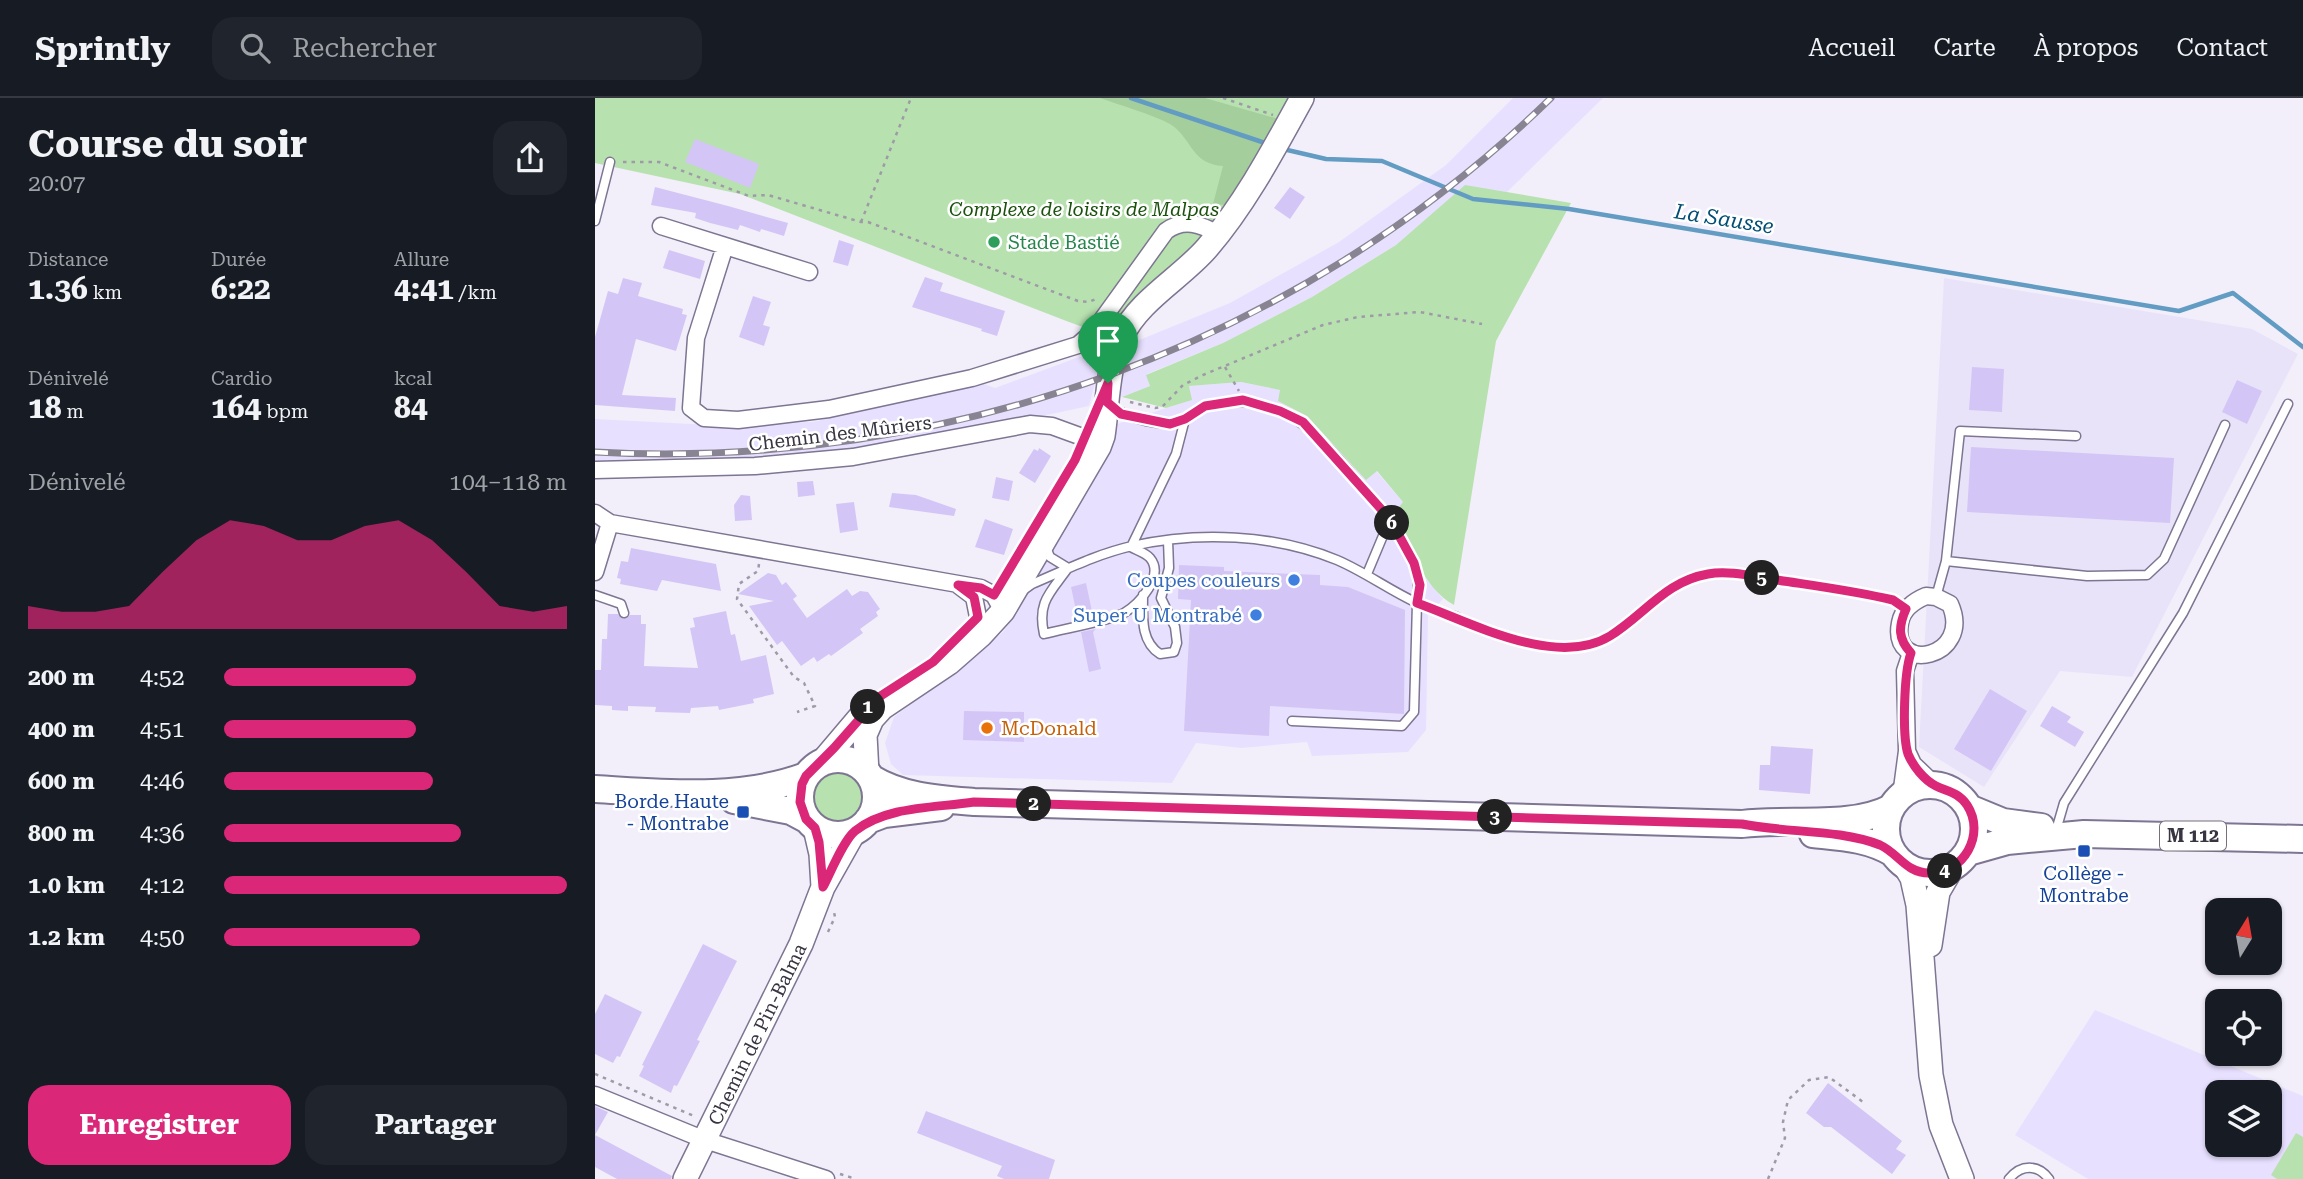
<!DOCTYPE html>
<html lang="fr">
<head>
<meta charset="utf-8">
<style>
  body { margin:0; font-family:"Roboto Serif",serif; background:#20242c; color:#f1f3f6; height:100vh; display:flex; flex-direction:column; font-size:26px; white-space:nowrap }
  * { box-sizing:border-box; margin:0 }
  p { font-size:23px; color:#9ea1a6 }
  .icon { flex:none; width:38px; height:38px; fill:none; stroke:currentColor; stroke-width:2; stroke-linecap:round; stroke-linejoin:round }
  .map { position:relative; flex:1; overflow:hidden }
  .sheet { display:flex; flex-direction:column; background:#171b24; width:595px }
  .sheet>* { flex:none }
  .needle { width:46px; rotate:11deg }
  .tools { position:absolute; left:1610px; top:800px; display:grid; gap:14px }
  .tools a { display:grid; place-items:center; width:77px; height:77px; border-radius:14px; background:#171b24; box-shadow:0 2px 5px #0004; font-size:35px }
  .pin { position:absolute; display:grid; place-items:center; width:60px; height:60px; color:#fff; margin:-72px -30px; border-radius:50% 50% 50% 0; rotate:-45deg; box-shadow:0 0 7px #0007 }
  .pin .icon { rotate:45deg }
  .km { position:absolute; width:35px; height:35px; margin:-18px; border-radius:50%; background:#222; color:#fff; font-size:19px; line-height:35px; text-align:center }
  .round { display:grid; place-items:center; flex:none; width:74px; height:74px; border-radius:21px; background:#20242c }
  .overview { display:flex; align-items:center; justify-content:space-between; height:119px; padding:0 28px }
  h1 { font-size:38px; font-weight:700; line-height:52px }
  .metrics { display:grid; grid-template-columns:repeat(3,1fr); gap:10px; height:119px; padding:7px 28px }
  .metrics div { display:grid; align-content:center }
  .metrics b { font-size:30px; font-weight:700 }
  .metrics small { font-size:19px; font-weight:400 }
  .metrics p { font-size:19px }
  .chart { height:196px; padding:14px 28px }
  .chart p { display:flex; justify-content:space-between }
  .chart svg { width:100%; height:126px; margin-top:7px; fill:#db2777; opacity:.7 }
  .button { display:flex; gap:14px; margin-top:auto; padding:14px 28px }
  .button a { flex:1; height:80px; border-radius:21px; background:#db2777; color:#fff; font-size:28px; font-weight:700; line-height:80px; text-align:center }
  .button a+a { background:#20242c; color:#f1f3f6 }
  ul { padding:0 28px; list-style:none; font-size:23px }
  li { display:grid; grid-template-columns:112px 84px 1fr; align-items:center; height:52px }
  li i { height:18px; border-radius:9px; background:#db2777 }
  header { display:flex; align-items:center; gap:42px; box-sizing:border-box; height:98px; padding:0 35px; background:#171b24; border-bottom:2px solid #363941 }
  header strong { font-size:33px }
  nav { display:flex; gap:38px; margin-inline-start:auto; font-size:24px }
  .search { width:490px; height:63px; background:#20242c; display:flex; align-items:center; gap:18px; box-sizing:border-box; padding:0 24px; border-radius:21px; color:#9ea1a6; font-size:26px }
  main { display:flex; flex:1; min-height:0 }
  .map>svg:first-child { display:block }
  .built { fill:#e8e0ff; fill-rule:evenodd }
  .industrial { fill:#e9e3f9 }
  .green { fill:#b8e1b0 }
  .forest { fill:#a4ce9b }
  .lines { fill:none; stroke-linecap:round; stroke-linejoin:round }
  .stream { stroke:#629cc2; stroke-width:4.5 }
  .building { fill:#d3c6f6 }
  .lane-casing { stroke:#7d7591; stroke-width:11 }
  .street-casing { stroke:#7d7591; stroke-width:19 }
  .secondary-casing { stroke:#7d7591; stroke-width:26 }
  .primary-casing { stroke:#7d7591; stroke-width:30 }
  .path { stroke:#9e9ba7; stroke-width:2.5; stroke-dasharray:3.5 5; stroke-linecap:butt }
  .lane { stroke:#fff; stroke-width:8 }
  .street { stroke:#fff; stroke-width:16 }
  .secondary { stroke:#fff; stroke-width:23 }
  .primary { stroke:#fff; stroke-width:26 }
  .rail-casing { stroke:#888491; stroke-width:7 }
  .rail { stroke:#fff; stroke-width:4.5; stroke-dasharray:13; stroke-linecap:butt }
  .route-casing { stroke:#fff; stroke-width:14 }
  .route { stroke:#db2777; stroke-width:9 }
  .leisure-dot { fill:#2e9e5b; stroke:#fff; stroke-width:2.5 }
  .shop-dot { fill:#3f7fe0; stroke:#fff; stroke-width:2.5 }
  .food-dot { fill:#e8710a; stroke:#fff; stroke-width:2.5 }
  .transit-dot { fill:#1a4fb4; stroke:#fff; stroke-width:2.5 }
  .labels { text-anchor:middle; stroke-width:5; stroke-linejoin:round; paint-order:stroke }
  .shield { fill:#fff; stroke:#74717a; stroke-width:2 }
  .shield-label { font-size:18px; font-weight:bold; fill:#383441 }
  .park-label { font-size:19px; font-style:italic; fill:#1a510d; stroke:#fff }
  .leisure-label { font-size:19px; fill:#27864d; stroke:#fff; text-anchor:start }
  .street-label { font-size:19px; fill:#383441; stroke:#fff }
  .shop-label { font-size:19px; fill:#366cbe; stroke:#fff; text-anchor:end }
  .food-label { font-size:19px; fill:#c56008; stroke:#fff; text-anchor:start }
  .transit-label { font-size:19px; fill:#164399; stroke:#fff; text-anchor:end }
  .water-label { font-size:21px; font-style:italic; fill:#004e73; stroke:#fff }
</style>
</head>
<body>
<header>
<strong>Sprintly</strong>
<div class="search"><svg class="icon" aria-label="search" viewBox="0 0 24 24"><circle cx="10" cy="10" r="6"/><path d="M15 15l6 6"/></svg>Rechercher</div>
<nav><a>Accueil</a><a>Carte</a><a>À propos</a><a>Contact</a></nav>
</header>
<main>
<section class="sheet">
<div class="overview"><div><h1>Course du soir</h1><p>20:07</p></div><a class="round"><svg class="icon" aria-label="share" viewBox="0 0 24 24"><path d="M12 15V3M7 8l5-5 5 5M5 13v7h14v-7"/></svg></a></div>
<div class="metrics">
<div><p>Distance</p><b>1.36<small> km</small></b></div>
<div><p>Durée</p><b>6:22</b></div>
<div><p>Allure</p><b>4:41<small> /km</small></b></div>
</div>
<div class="metrics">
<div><p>Dénivelé</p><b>18<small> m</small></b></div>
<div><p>Cardio</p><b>164<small> bpm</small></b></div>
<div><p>kcal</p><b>84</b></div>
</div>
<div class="chart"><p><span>Dénivelé</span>104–118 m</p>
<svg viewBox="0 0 160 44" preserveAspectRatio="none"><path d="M0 44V36L10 38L20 38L30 36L40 24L50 13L60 6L70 8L80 13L90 13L100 8L110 6L120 13L130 24L140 36L150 38L160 36V44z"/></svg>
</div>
<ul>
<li><b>200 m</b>4:52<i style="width:56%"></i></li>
<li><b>400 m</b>4:51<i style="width:56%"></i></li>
<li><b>600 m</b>4:46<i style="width:61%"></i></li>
<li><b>800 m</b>4:36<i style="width:69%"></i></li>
<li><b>1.0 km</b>4:12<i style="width:100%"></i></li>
<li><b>1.2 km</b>4:50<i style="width:57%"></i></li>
</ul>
<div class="button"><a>Enregistrer</a><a>Partager</a></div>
</section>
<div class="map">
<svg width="1708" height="1081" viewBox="0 0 1708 1081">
  <rect width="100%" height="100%" fill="#f2effb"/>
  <!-- built -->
  <path class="built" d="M918,0H1008L912,94L870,88L801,147L717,199L628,245L552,276L555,288L527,299L524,297L537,245L635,205L744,144L851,67Z
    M484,259L506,261L494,308L311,347L153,364H0V321L116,327L218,324L370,289L389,286L400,290Z
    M646,284L686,292L683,303L712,318L771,381L781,373L809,405L801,413L805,425L831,481L848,501L833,517L831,632L813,654L717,658L712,644L646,650L601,645L577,685L308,677L296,666L290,645L299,619L407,535L423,514L434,485L515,334L522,326L596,302L594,288Z
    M1500,912L1708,998V1081H1493L1420,1037ZM1622,994H1675V1046H1622Z"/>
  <!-- industrial -->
  <path class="industrial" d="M1349,180L1657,231L1703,256L1537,579L1465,573L1389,689L1324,649Z"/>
  <!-- green -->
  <path class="green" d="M0,0H707L675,56L526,238L507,236L474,224L145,96L0,65Z
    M870,87L976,105L901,243L859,507C828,490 812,445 801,413L808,404L782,373L771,382L712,318L683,303L685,292L646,284L594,288L597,302L571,310L527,299L555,288L551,277L628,245L717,199L801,147Z
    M218 699a25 25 0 1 1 50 0a25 25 0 1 1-50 0Z
    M1701,1035L1708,1039V1081H1682L1676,1077Z"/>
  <!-- forest -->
  <path class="forest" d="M505,0H610L694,24L643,108L618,106L628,68C597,66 597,42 578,28C566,19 521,6 505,0Z"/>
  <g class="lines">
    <!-- stream -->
    <path class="stream" d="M536,0L673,46
      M688,51L731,61L787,63L878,101L974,111L1584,213L1638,195L1708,249"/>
  </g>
  <!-- building -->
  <path class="building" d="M100,41L164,66L155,90L90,64Z
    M60,89L133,108L193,125L189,138L166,131L165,134L145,127L143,132L115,125L100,120L101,115L56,107Z
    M695,89L710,99L695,121L679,110Z
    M244,142L259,147L253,168L238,164Z
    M74,152L110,163L105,181L68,170Z
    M330,179L348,185L345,193L410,213L402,238L386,233L387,231L317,209Z
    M28,180L47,185L43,198L88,211L87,216L92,217L81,253L41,241L27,297L81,300L80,313L0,307V239L13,193L23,196Z
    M158,198L176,204L168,227L175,229L169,248L144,239Z
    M1377,269L1409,271L1407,314L1374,312Z
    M1642,282L1667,293L1652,326L1627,314Z
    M1376,349L1579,360L1575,425L1372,414Z
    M444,350L456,358L440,385L424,375L439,351L443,353Z
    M401,379L418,383L414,403L397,400Z
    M218,383L220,397L203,399L202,384Z
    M297,395L321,397L361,411L359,418L294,409Z
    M146,397L155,398L157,422L140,423L139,407Z
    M259,404L263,432L245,435L241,406Z
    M390,421L418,431L409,457L380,449Z
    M36,450L121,466L126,493L67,482L62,493L25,486L26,481L22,480L26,463L33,464Z
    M584,467L629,469V473L725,477V487L753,489L810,512L809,616L675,608L674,638L589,633L596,502L583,501Z
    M173,475L181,477L187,487L191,484L202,498L198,501L212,520L252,491L257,498L265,493L273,494L285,511L281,514L283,518L265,531L268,535L236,558L234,556L222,564L219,559L206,568L187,543L182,547L154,508L179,503L143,496Z
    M491,485L498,518L483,522L476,489Z
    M131,513L136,537L140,536L146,563L171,557L179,596L158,601L159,605L124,612L123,608L96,610L95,615L60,614L61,609L33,608V613L17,612V608L0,607V572H6L7,541H12L13,516H23L28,521L35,517H46V526H51L49,568L103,570L95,530L100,529L98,520Z
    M501,531L498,534L506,571L494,574L486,534Z
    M1395,591L1432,613L1396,673L1359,651Z
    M1457,608L1476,619L1472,624L1489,634L1480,649L1445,628Z
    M369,613L429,614V644L368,642Z
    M1176,648L1218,651L1215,696L1164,692L1165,667H1175Z
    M108,846L142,863L102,942L105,943L82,988L79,987L76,995L44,978L49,968L47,967Z
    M10,896L47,914L25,959L22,958L18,965L0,956V916Z
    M1233,985L1307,1043L1301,1051L1311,1057L1297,1076L1236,1029H1229L1211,1015Z
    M0,1008L13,1014L0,1037L77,1078L76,1081H22L0,1069Z
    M331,1013L460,1062L454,1081H409L402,1078L407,1068L322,1035Z"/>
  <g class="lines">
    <!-- lane casing -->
    <g class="lane-casing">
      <path id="lane" d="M0,123L15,64
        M516,307C531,321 570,331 590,321C598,317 604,309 613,307C639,301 661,303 686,313C723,329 767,390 795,421L772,476
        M442,427L455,459L473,470C455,495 442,504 449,536C467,531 515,523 529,515C544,506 570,478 555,460C551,455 541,452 536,449
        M536,449L581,356L590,321
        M1351,463L1365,333L1481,338
        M430,491L437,486C470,472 502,456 537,448C603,433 679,436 742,462C770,474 794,492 822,505C835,511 849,515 862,519
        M0,497L26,506L29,515
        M548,497C548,518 545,543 565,556L579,554L582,545L580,529L566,500L574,470L573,442
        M1341,499L1351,463L1492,478L1552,477L1569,461L1630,327
        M697,623L807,628L819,614L822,505C828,474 811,447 795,421
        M1460,736L1469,705L1588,515L1693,306
        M1414,1081C1426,1066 1443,1066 1454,1081"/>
    </g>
    <!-- street casing -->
    <g class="street-casing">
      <path id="street" d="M66,128L214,174
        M130,148L101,240L96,310L109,320L143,322L234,311L377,280L483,247L499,233L571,133C589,120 605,126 623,136
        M0,372L160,368L258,359L435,326L457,328L490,340
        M0,415L15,425L386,490L399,497L408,513
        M0,474L15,425
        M363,487L379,499L383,519
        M1331,498L1341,499L1355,506C1379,560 1295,578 1305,525C1307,512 1319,503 1331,498Z
        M1312,653L1318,666L1341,688
        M1306,698L1312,653L1310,573L1316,555
        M0,997L110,1042L231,1081"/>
    </g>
    <!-- secondary casing -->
    <g class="secondary-casing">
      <path id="secondary" d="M227,664L277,605
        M272,675L270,637L277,621L287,610L354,565L386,537L408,513L504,349L508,338C513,305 512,269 527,238C544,202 586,180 612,150C650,106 679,51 707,0
        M220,730L226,756L228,789
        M1310,768L1317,780L1323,807L1336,977L1346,1027L1367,1081
        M1335,847L1343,794L1357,770
        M90,1081L206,846L228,789L259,734"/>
    </g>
    <!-- primary casing -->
    <g class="primary-casing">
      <path id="primary" d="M205 699a38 38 0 1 1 76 0a38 38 0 1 1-76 0Z
        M276,680C307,699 343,701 379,704L1147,726C1193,720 1256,731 1296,710
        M1291 731a44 44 0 1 1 88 0a44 44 0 1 1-88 0Z
        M0,691C71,695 143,703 211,678
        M139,702L196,713L211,721
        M1374,710L1408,724L1446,729
        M273,722L289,716L346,709
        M1218,736C1246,739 1273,740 1298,755
        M1373,754L1412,743L1489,736L1708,741"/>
    </g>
    <!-- path -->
    <path class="path" d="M628,0L678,17
      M28,64H64L154,98L173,97L266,124H273L483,203L494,204L503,200
      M266,124L316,0
      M630,269L644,293
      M535,304L560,310L567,309L588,287L608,277L728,227L763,219L825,214L887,226
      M164,466L163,473L144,486L142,501L199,579L209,585L220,608L202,614
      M873,523C926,543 978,568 1029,527C1047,512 1066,491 1089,483C1097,480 1107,476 1115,475C1145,471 1180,482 1210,486C1239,491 1272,492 1300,503
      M233,834L240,819L239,814
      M0,976L99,1018
      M245,1076L261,1081
      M1173,1081L1190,1040L1188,1024L1193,1002L1214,982L1234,979L1268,1004"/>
    <!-- lane -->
    <use href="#lane" class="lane"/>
    <!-- street -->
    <use href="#street" class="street"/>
    <!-- secondary -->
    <use href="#secondary" class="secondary"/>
    <!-- primary -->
    <use href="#primary" class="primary"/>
    <!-- rail casing -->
    <g class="rail-casing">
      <path id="rail" d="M0,354C352,373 703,247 956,0"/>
    </g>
    <!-- rail -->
    <use href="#rail" class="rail"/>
  </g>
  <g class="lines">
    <!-- route casing -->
    <g class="route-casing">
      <path id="route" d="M513,285L512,304L526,316L575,326L590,321L610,308L648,302L685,313L708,324L795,421L819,465L825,487L822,505C875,524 961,571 1015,538C1049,517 1071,483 1113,476C1135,472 1160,479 1182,482C1221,488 1260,493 1298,502L1311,511C1303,529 1303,541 1316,555C1309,574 1307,637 1313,656C1318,668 1329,682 1341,688C1353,694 1363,694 1372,707C1391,736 1369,776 1334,775C1311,775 1303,755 1285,747C1244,731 1191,735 1147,726L379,704C340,710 291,708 260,733C248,743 236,774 228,789L224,744L220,730L211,721L205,704L207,686L211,678L239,650L284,599L338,564L383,519L379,499L363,487L386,490L399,497L480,362Z"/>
    </g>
    <!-- route -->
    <use href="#route" class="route"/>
  </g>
  <!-- markers -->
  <circle class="leisure-dot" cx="399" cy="144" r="7"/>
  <g class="shop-dot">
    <circle cx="699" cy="482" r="7"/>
    <circle cx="661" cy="517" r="7"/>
  </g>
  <circle class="food-dot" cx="392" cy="630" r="7"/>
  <g class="transit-dot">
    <rect x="141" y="707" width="14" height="14" rx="3.5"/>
    <rect x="1482" y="746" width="14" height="14" rx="3.5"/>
  </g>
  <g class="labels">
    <!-- shield labels -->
    <rect class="shield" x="1565" y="723.5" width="66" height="29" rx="5"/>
    <g class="shield-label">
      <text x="1598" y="744">M 112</text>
    </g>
    <!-- park labels -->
    <g class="park-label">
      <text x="489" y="118">Complexe de loisirs de Malpas</text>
    </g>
    <!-- leisure labels -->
    <g class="leisure-label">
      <text x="413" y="151">Stade Bastié</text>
    </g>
    <!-- street labels -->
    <g class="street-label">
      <text transform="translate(245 335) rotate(-7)" y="7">Chemin des Mûriers</text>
      <text transform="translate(162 936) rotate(-64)" y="7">Chemin de Pin-Balma</text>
    </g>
    <!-- shop labels -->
    <g class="shop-label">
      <text x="685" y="489">Coupes couleurs</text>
      <text x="647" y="524">Super U Montrabé</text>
    </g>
    <!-- food labels -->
    <g class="food-label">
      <text x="406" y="637">McDonald</text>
    </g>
    <!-- transit labels -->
    <g class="transit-label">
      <text x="134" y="710">Borde Haute<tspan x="134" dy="22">- Montrabe</tspan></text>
      <text x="1489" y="782" text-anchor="middle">Collège -<tspan x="1489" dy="22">Montrabe</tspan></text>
    </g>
    <!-- water labels -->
    <g class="water-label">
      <text transform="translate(1129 121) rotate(9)" y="7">La Sausse</text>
    </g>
  </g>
</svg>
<div class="tools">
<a><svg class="needle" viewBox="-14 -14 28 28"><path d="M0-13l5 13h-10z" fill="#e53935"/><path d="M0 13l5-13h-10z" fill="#9ea1a6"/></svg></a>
<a><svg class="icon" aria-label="locate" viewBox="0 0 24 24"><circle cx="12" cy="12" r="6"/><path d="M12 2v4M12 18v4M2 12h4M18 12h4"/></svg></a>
<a><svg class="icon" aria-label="layers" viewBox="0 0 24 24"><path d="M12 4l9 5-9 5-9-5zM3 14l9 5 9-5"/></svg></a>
</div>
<div class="pin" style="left:513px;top:285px;background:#1e9e55"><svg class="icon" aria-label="arrive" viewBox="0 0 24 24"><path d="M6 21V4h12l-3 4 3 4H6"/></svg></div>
<b class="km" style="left:273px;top:609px">1</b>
<b class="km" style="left:439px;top:706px">2</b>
<b class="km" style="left:900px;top:719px">3</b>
<b class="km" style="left:1350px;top:773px">4</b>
<b class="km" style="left:1167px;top:480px">5</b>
<b class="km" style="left:797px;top:425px">6</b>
</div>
</main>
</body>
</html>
